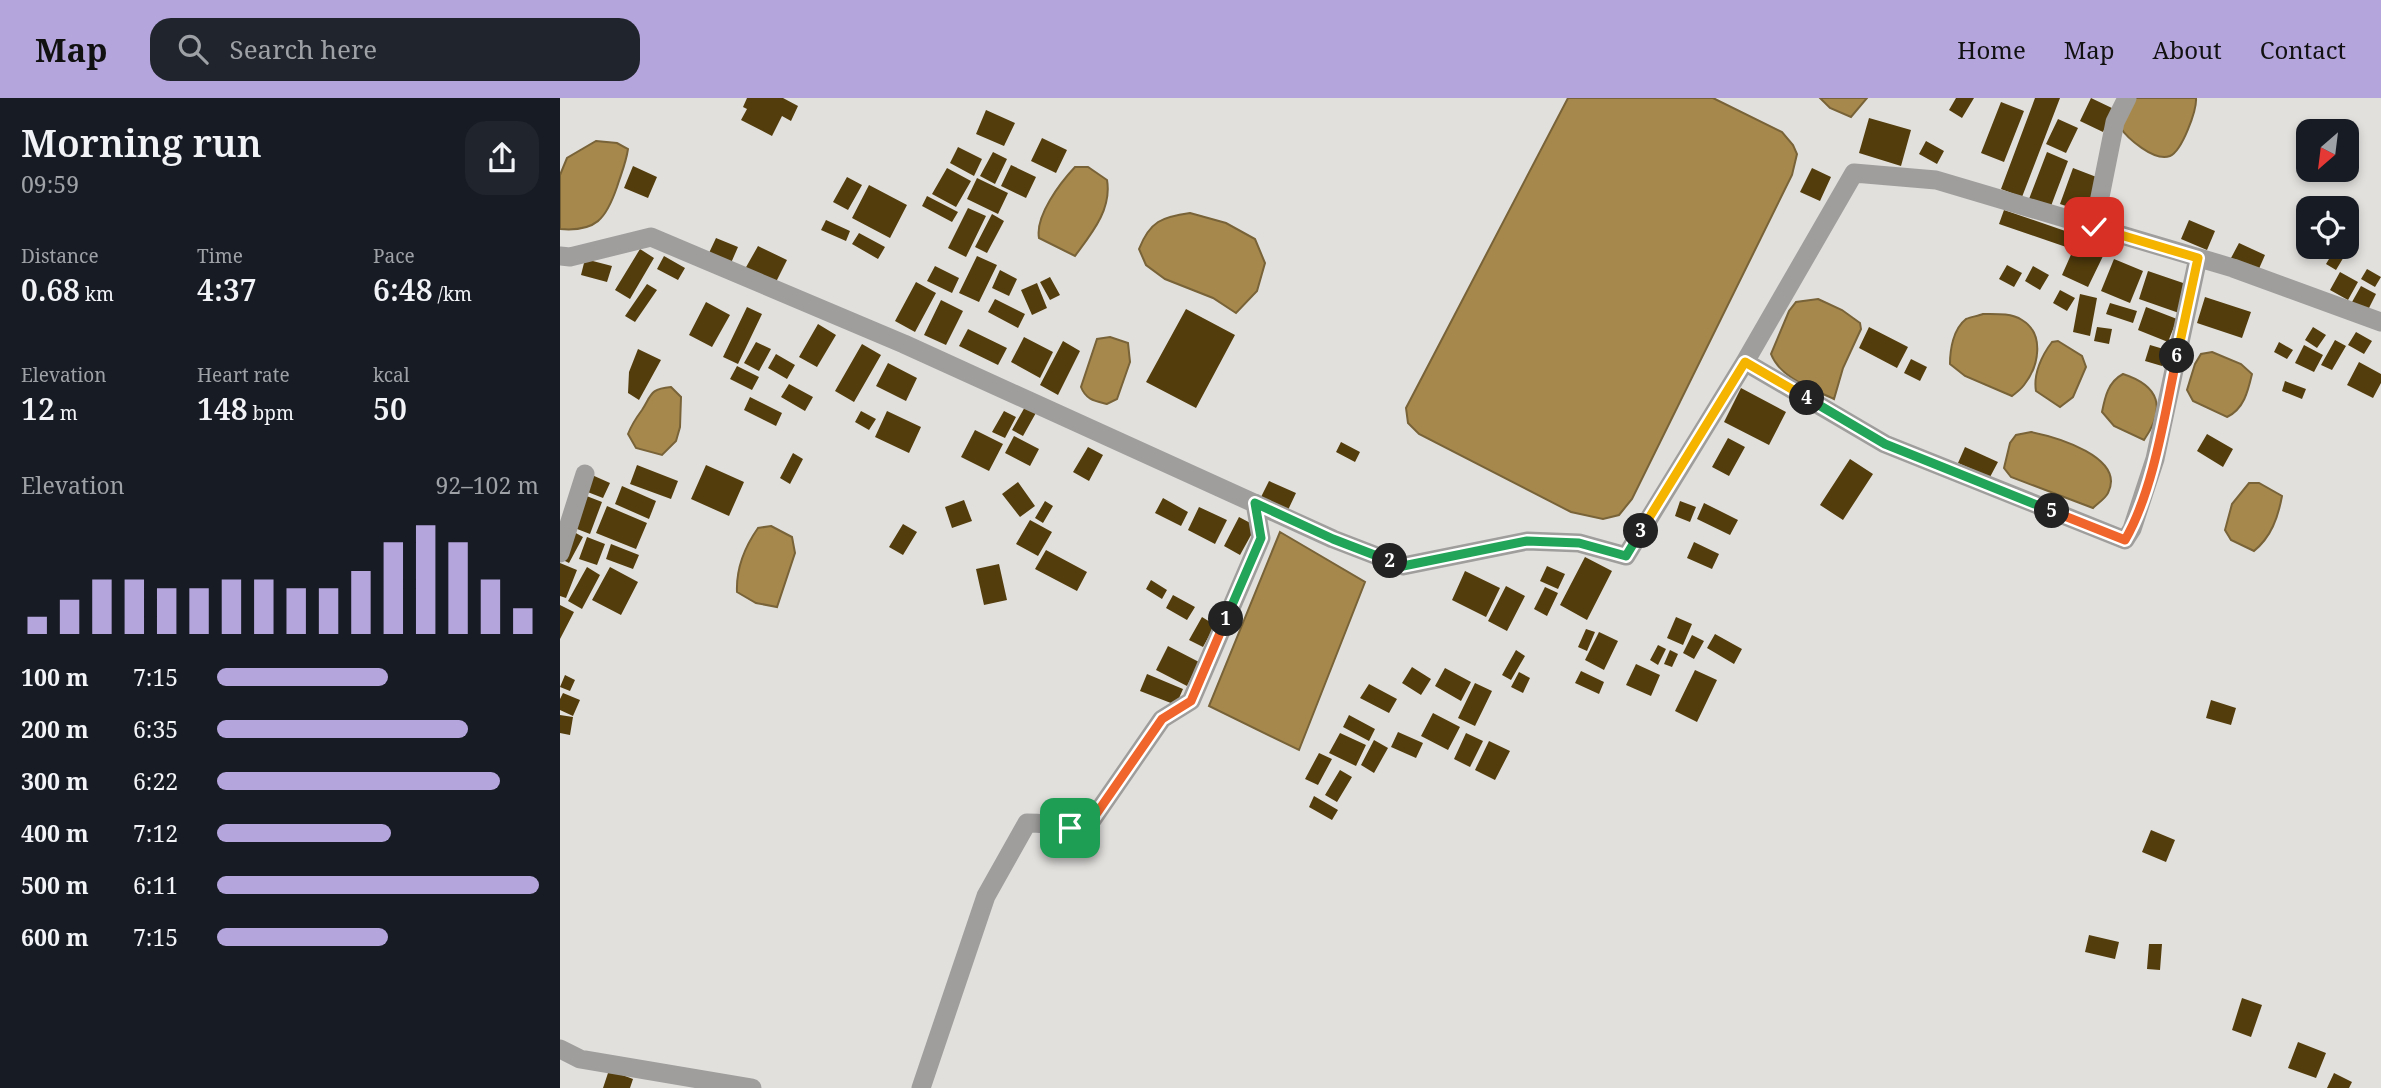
<!DOCTYPE html>
<html lang="en">
<head>
<meta charset="utf-8">
<style>
  body { margin:0; font-family:"Noto Serif",serif; background:#20242c; color:#f1f3f6; height:100vh; display:flex; flex-direction:column; font-size:26px; white-space:nowrap }
  * { box-sizing:border-box; margin:0 }
  p { font-size:23px; color:#9ea1a6 }
  .icon { flex:none; width:38px; height:38px; fill:none; stroke:currentColor; stroke-width:2; stroke-linecap:round; stroke-linejoin:round }
  .map { position:relative; flex:1; overflow:hidden }
  .side { display:flex; flex-direction:column; background:#171b24; width:560px }
  .side>* { flex:none }
  .needle { width:46px; rotate:208deg }
  .tools { position:absolute; left:1736px; top:21px; display:grid; gap:14px }
  .tools a { display:grid; place-items:center; width:63px; height:63px; border-radius:14px; background:#171b24; box-shadow:0 4px 10px #0003; font-size:35px }
  .pin { position:absolute; display:grid; place-items:center; width:60px; height:60px; color:#fff; margin:-30px; border-radius:14px; box-shadow:0 4px 10px #0006 }
  .km { position:absolute; width:35px; height:35px; margin:-18px; border-radius:50%; background:#222; color:#fff; font-size:19px; line-height:35px; text-align:center }
  .round { display:grid; place-items:center; flex:none; width:74px; height:74px; border-radius:21px; background:#20242c }
  .summary { display:flex; align-items:center; justify-content:space-between; height:119px; padding:0 21px }
  h1 { font-size:38px; font-weight:600; line-height:52px }
  .stats { display:grid; grid-template-columns:repeat(3,1fr); gap:10px; height:119px; padding:7px 21px }
  .stats div { display:grid; align-content:center }
  .stats b { font-size:30px; font-weight:600 }
  .stats small { font-size:19px; font-weight:400 }
  .stats p { font-size:19px }
  .chart { height:196px; padding:14px 21px }
  .chart p { display:flex; justify-content:space-between }
  .chart svg { width:100%; height:126px; margin-top:7px; stroke:#b5a5dd; stroke-width:6 }
  ul { padding:0 21px; list-style:none; font-size:23px }
  li { display:grid; grid-template-columns:112px 84px 1fr; align-items:center; height:52px }
  li i { height:18px; border-radius:9px; background:#b5a5dd }
  header { display:flex; align-items:center; gap:42px; box-sizing:border-box; height:98px; padding:0 35px; background:#b5a5dd; color:#111 }
  header strong { font-size:33px }
  nav { display:flex; gap:38px; margin-inline-start:auto; font-size:24px }
  .search { width:490px; height:63px; background:#20242c; display:flex; align-items:center; gap:18px; box-sizing:border-box; padding:0 24px; border-radius:21px; color:#9ea1a6; font-size:26px }
  main { display:flex; flex:1; min-height:0 }
  .map>svg:first-child { display:block }
  .water { fill:#a7884c; stroke:#786338; stroke-width:2 }
  .building { fill:#533d0c }
  .lines { fill:none; stroke-linecap:round; stroke-linejoin:round }
  .minor { stroke:#9f9e9d; stroke-width:19 }
  .split-1-casing { stroke:#fff; stroke-width:14 }
  .split-2-casing { stroke:#fff; stroke-width:14 }
  .split-3-casing { stroke:#fff; stroke-width:14 }
  .split-4-casing { stroke:#fff; stroke-width:14 }
  .split-5-casing { stroke:#fff; stroke-width:14 }
  .split-6-casing { stroke:#fff; stroke-width:14 }
  .split-7-casing { stroke:#fff; stroke-width:14 }
  .split-1 { stroke:#f0652b; stroke-width:9 }
  .split-2 { stroke:#22a559; stroke-width:9 }
  .split-3 { stroke:#22a559; stroke-width:9 }
  .split-4 { stroke:#f5b400; stroke-width:9 }
  .split-5 { stroke:#22a559; stroke-width:9 }
  .split-6 { stroke:#f0652b; stroke-width:9 }
  .split-7 { stroke:#f5b400; stroke-width:9 }
</style>
</head>
<body>
<header>
<strong>Map</strong>
<div class="search"><svg class="icon" aria-label="search" viewBox="0 0 24 24"><circle cx="10" cy="10" r="6"/><path d="M15 15l6 6"/></svg>Search here</div>
<nav><a>Home</a><a>Map</a><a>About</a><a>Contact</a></nav>
</header>
<main>
<section class="side">
<div class="summary"><div><h1>Morning run</h1><p>09:59</p></div><a class="round"><svg class="icon" aria-label="share" viewBox="0 0 24 24"><path d="M12 15V3M7 8l5-5 5 5M5 13v7h14v-7"/></svg></a></div>
<div class="stats">
<div><p>Distance</p><b>0.68<small> km</small></b></div>
<div><p>Time</p><b>4:37</b></div>
<div><p>Pace</p><b>6:48<small> /km</small></b></div>
</div>
<div class="stats">
<div><p>Elevation</p><b>12<small> m</small></b></div>
<div><p>Heart rate</p><b>148<small> bpm</small></b></div>
<div><p>kcal</p><b>50</b></div>
</div>
<div class="chart"><p><span>Elevation</span>92–102 m</p>
<svg viewBox="0 0 160 44" preserveAspectRatio="none"><path d="M5 44V38M15 44V32M25 44V25M35 44V25M45 44V28M55 44V28M65 44V25M75 44V25M85 44V28M95 44V28M105 44V22M115 44V12M125 44V6M135 44V12M145 44V25M155 44V35"/></svg>
</div>
<ul>
<li><b>100 m</b>7:15<i style="width:53%"></i></li>
<li><b>200 m</b>6:35<i style="width:78%"></i></li>
<li><b>300 m</b>6:22<i style="width:88%"></i></li>
<li><b>400 m</b>7:12<i style="width:54%"></i></li>
<li><b>500 m</b>6:11<i style="width:100%"></i></li>
<li><b>600 m</b>7:15<i style="width:53%"></i></li>
</ul>
</section>
<div class="map">
<svg width="1821" height="990" viewBox="0 0 1821 990">
  <rect width="100%" height="100%" fill="#e2e0dd"/>
  <!-- water -->
  <path class="water" d="M1008,0H1153L1222,34L1233,47L1237,56L1232,77L1072,401L1059,417L1043,421L1011,414L859,336L848,325L846,310Z
    M1260,0H1307L1291,19L1270,10Z
    M1573,0H1636C1637,12 1622,53 1610,58C1594,64 1567,40 1560,29Z
    M36,43L57,45L68,51C66,65 61,76 57,89C46,121 36,134 0,131V77L7,60Z
    M515,69H528L547,82C552,111 532,135 515,158L479,140C475,118 500,85 515,69Z
    M630,115L666,125L695,141L705,165L697,193L676,215L653,200L605,181L586,167L579,151C590,123 602,119 630,115Z
    M1258,201L1282,212L1300,225L1301,231L1283,270L1274,301C1253,291 1220,280 1211,256L1229,213L1236,204Z
    M1423,216C1436,216 1451,215 1462,222C1485,236 1479,268 1464,287C1461,291 1456,295 1452,298L1405,278L1390,266C1390,252 1393,231 1406,221C1410,219 1418,218 1423,216Z
    M550,239L568,245L570,264L557,301L547,306C535,303 526,302 521,289L537,241Z
    M1498,243L1522,258L1526,269L1513,299L1500,309L1476,293C1473,276 1482,257 1492,244Z
    M1652,254L1681,266L1692,276C1688,293 1684,311 1667,319L1633,303L1627,292L1635,266L1641,256Z
    M1563,276C1600,288 1606,310 1584,342L1554,328L1542,314C1545,299 1548,284 1563,276Z
    M111,289L121,299L120,329L116,343L102,357L76,350L68,336C72,326 76,320 82,312C92,296 90,291 111,289Z
    M1471,334C1496,339 1566,359 1548,395C1546,400 1537,406 1533,410L1451,379L1444,370L1450,345L1456,337Z
    M1689,385H1699L1722,398C1718,420 1711,439 1694,453L1671,442L1665,432L1672,406Z
    M211,428L232,439L235,455L217,509L196,505L177,494C176,470 184,450 198,430Z
    M720,434L805,484L739,652L649,608Z"/>
  <!-- building -->
  <path class="building" d="M187,0H223L238,8L231,23L222,18L212,38L181,22L187,11L183,9Z
    M1396,0H1414L1402,20L1389,12Z
    M1475,0H1500L1462,99L1441,91Z
    M1531,0L1554,11L1543,34L1520,23Z
    M1441,4L1464,13L1444,64L1421,55Z
    M426,12L455,25L444,48L416,36Z
    M1309,20L1351,32L1341,68L1299,55Z
    M1498,21L1518,30L1506,55L1486,46Z
    M482,40L507,52L496,75L471,63Z
    M1366,43L1384,53L1377,66L1359,56Z
    M398,49L422,61L414,78L390,65Z
    M433,54L447,61L435,86L420,78Z
    M1487,54L1508,63L1491,108L1469,101Z
    M451,67L476,79L466,100L441,88Z
    M73,68L97,79L88,100L64,90Z
    M387,70L411,83L396,109L372,96Z
    M1252,70L1271,79L1260,103L1240,94Z
    M1513,70L1539,80L1526,115L1500,106Z
    M287,79L302,87L288,112L273,104Z
    M417,80L448,95L438,116L407,101Z
    M309,87L347,107L330,140L292,120Z
    M367,98L398,114L392,124L362,108Z
    M408,110L426,118L406,159L388,150Z
    M1444,112L1514,136L1509,150L1439,126Z
    M432,116L444,123L427,155L415,149Z
    M266,122L290,133L286,143L261,132Z
    M1629,122L1655,133L1647,152L1621,141Z
    M299,135L325,149L318,161L292,146Z
    M156,140L178,149L171,165L149,155Z
    M1517,143L1544,156L1528,189L1502,177Z
    M1679,145L1705,157L1698,173L1671,160Z
    M198,148L227,162L215,186L185,171Z
    M80,151L94,160L70,201L55,192Z
    M1775,151L1785,157L1776,172L1766,166Z
    M104,158L125,170L118,182L97,171Z
    M417,158L437,167L419,204L399,195Z
    M25,161L52,168L47,184L21,177Z
    M1554,161L1583,173L1570,205L1541,193Z
    M1447,167L1462,175L1454,189L1439,181Z
    M375,168L399,180L392,195L367,183Z
    M1473,168L1489,177L1480,192L1465,183Z
    M1807,171L1821,179L1815,189L1801,181Z
    M440,172L457,181L449,198L432,190Z
    M1588,173L1629,187L1619,215L1579,201Z
    M1780,174L1798,184L1788,202L1770,192Z
    M490,179L500,197L490,202L480,184Z
    M356,184L376,195L355,234L335,223Z
    M477,185L487,210L472,217L461,192Z
    M87,186L97,192L75,224L65,218Z
    M1801,188L1816,196L1808,212L1792,204Z
    M1500,192L1515,200L1507,213L1493,205Z
    M1520,196L1537,200L1530,238L1513,234Z
    M1645,199L1691,214L1682,240L1637,225Z
    M435,201L465,216L458,230L428,214Z
    M381,202L403,213L386,247L364,237Z
    M146,204L170,217L152,249L129,237Z
    M1550,205L1577,213L1573,225L1546,216Z
    M187,209L202,216L178,266L163,259Z
    M1586,209L1617,221L1608,244L1578,232Z
    M626,211L675,237L636,310L586,284Z
    M258,226L276,237L257,269L239,259Z
    M1309,229L1348,249L1337,270L1299,250Z
    M1537,229L1552,231L1549,246L1534,243Z
    M1753,229L1766,237L1757,250L1745,242Z
    M408,231L447,250L438,267L399,248Z
    M1796,234L1812,243L1804,256L1788,247Z
    M464,239L493,254L480,280L451,264Z
    M1775,242L1786,248L1772,272L1761,267Z
    M503,243L520,253L498,297L480,287Z
    M196,244L211,251L199,273L184,265Z
    M1719,244L1733,252L1727,261L1714,254Z
    M302,246L321,257L294,304L275,293Z
    M1590,247L1607,252L1602,268L1585,263Z
    M1744,247L1763,257L1754,274L1735,265Z
    M78,251L101,262L79,302L68,295L69,274Z
    M216,256L235,267L227,281L208,270Z
    M1351,261L1367,269L1360,283L1344,275Z
    M1799,264L1821,276V285L1813,300L1787,287Z
    M328,265L357,280L346,303L316,288Z
    M177,268L199,279L192,292L170,281Z
    M1725,283L1746,291L1742,301L1722,293Z
    M229,286L253,299L245,313L221,299Z
    M1181,290L1226,314L1209,347L1164,324Z
    M190,299L222,315L216,328L184,312Z
    M466,307L477,313L463,338L452,332Z
    M301,313L316,321L309,332L295,324Z
    M327,313L361,329L349,355L315,339Z
    M444,313L456,319L445,340L432,334Z
    M415,332L443,346L429,373L401,359Z
    M1647,336L1673,351L1663,369L1637,353Z
    M454,338L479,351L470,368L445,355Z
    M1168,340L1185,349L1169,378L1152,369Z
    M781,344L800,354L795,364L776,354Z
    M528,349L543,357L529,383L513,374Z
    M1405,349L1438,364L1430,379L1398,365Z
    M233,355L243,361L230,386L220,380Z
    M1290,361L1313,376L1283,422L1260,407Z
    M77,367L118,383L111,401L70,386Z
    M146,367L184,384L169,418L131,401Z
    M32,377L50,385L43,400L25,393Z
    M709,383L736,395L728,412L701,399Z
    M458,384L475,408L460,419L442,396Z
    M62,388L96,403L89,421L55,406Z
    M24,397L42,404L30,436L12,429Z
    M603,400L628,414L621,428L595,415Z
    M404,402L412,423L392,430L385,409Z
    M485,403L493,408L483,425L475,420Z
    M1120,403L1136,409L1130,424L1115,418Z
    M1144,405L1178,422L1170,437L1137,421Z
    M47,408L87,425L76,451L36,435Z
    M639,409L667,422L655,446L628,432Z
    M679,419L696,428L680,457L664,448Z
    M470,422L492,434L478,458L456,446Z
    M343,426L357,434L343,457L329,449Z
    M14,434L23,439L9,465L1,461Z
    M27,439L45,446L37,467L19,461Z
    M1134,444L1159,456L1152,471L1127,460Z
    M51,446L79,457L73,471L46,461Z
    M486,452L527,474L517,493L475,471Z
    M1025,459L1052,473L1027,522L1000,507Z
    M0,465L17,472L6,500L0,498Z
    M439,466L447,502L424,507L416,471Z
    M987,468L1005,476L998,491L980,483Z
    M27,469L40,477L22,511L8,503Z
    M50,469L78,484L61,517L32,502Z
    M905,473L940,490L926,519L892,502Z
    M591,482L607,492L602,501L586,491Z
    M946,488L965,498L947,533L928,523Z
    M985,489L998,495L987,518L974,511Z
    M613,497L635,509L627,522L606,510Z
    M0,507L14,514L0,541Z
    M642,519L655,527L643,549L629,542Z
    M1116,519L1132,526L1123,547L1107,540Z
    M1026,531L1035,534L1027,553L1018,549Z
    M1039,534L1058,543L1044,572L1025,562Z
    M1155,536L1182,551L1174,566L1147,550Z
    M1132,537L1144,543L1134,561L1123,555Z
    M1098,547L1106,551L1098,567L1090,562Z
    M608,548L639,564L627,588L596,572Z
    M956,552L965,558L951,582L942,577Z
    M1110,552L1118,556L1112,569L1104,566Z
    M1076,566L1100,577L1091,598L1066,587Z
    M852,569L871,581L861,597L842,585Z
    M885,570L911,584L901,603L875,588Z
    M1135,572L1157,582L1137,624L1115,613Z
    M1021,573L1044,584L1039,596L1015,585Z
    M959,574L970,580L963,595L951,589Z
    M587,576L623,591L616,607L580,593Z
    M5,577L15,582L10,593L0,589Z
    M915,585L932,593L915,628L898,620Z
    M809,586L837,601L829,615L800,600Z
    M3,595L20,602L13,618L0,612V601Z
    M1651,602L1676,610L1671,627L1646,620Z
    M873,615L900,629L888,652L861,638Z
    M0,617L13,619L10,637L0,635Z
    M789,617L815,631L809,643L783,629Z
    M838,634L863,645L856,660L831,649Z
    M780,635L806,647L796,668L769,655Z
    M906,635L923,643L910,669L894,661Z
    M814,642L828,650L814,675L801,667Z
    M929,643L950,653L935,682L915,672Z
    M759,655L772,661L758,687L745,681Z
    M780,672L792,679L777,704L765,697Z
    M754,698L778,712L772,722L749,709Z
    M1591,732L1615,742L1606,764L1582,754Z
    M1529,837L1559,844L1555,861L1525,854Z
    M1589,846H1602L1600,872L1587,871Z
    M1682,900L1702,907L1691,939L1672,932Z
    M1738,944L1766,955L1756,980L1728,970Z
    M49,972L73,981L70,990H43Z
    M1774,975L1792,984L1789,990H1767Z"/>
  <g class="lines">
    <!-- minor -->
    <path class="minor" d="M1534,129L1555,24L1567,0
      M0,158L10,159L91,139L344,246L773,441L843,468L967,443L1019,445L1066,458L1185,264L1294,75L1376,82L1673,170L1821,224
      M1185,264L1325,346L1565,442L1572,431L1595,361L1638,160
      M0,455L25,376
      M0,951L20,961L192,990
      M361,990L426,798L467,725C491,725 505,730 530,725L602,621L631,603L701,440L695,405"/>
  </g>
  <g class="lines">
    <!-- split-1 casing -->
    <g class="split-1-casing">
      <path id="split-1" d="M510,730L530,725L602,621L631,603L666,521"/>
    </g>
    <!-- split-2 casing -->
    <g class="split-2-casing">
      <path id="split-2" d="M666,521L701,440L695,405L773,441L830,463"/>
    </g>
    <!-- split-3 casing -->
    <g class="split-3-casing">
      <path id="split-3" d="M830,463L843,468L967,443L1019,445L1066,458L1081,433"/>
    </g>
    <!-- split-4 casing -->
    <g class="split-4-casing">
      <path id="split-4" d="M1081,433L1185,264L1247,300"/>
    </g>
    <!-- split-5 casing -->
    <g class="split-5-casing">
      <path id="split-5" d="M1247,300L1325,346L1492,413"/>
    </g>
    <!-- split-6 casing -->
    <g class="split-6-casing">
      <path id="split-6" d="M1492,413L1565,442C1594,392 1605,314 1617,258"/>
    </g>
    <!-- split-7 casing -->
    <g class="split-7-casing">
      <path id="split-7" d="M1534,129L1638,160L1617,258"/>
    </g>
    <!-- split-1 -->
    <use href="#split-1" class="split-1"/>
    <!-- split-2 -->
    <use href="#split-2" class="split-2"/>
    <!-- split-3 -->
    <use href="#split-3" class="split-3"/>
    <!-- split-4 -->
    <use href="#split-4" class="split-4"/>
    <!-- split-5 -->
    <use href="#split-5" class="split-5"/>
    <!-- split-6 -->
    <use href="#split-6" class="split-6"/>
    <!-- split-7 -->
    <use href="#split-7" class="split-7"/>
  </g>
</svg>
<div class="tools">
<a><svg class="needle" viewBox="-14 -14 28 28"><path d="M0-13l5 13h-10z" fill="#e53935"/><path d="M0 13l5-13h-10z" fill="#9ea1a6"/></svg></a>
<a><svg class="icon" aria-label="locate" viewBox="0 0 24 24"><circle cx="12" cy="12" r="6"/><path d="M12 2v4M12 18v4M2 12h4M18 12h4"/></svg></a>
</div>
<div class="pin" style="left:510px;top:730px;background:#1e9e55"><svg class="icon" aria-label="arrive" viewBox="0 0 24 24"><path d="M6 21V4h12l-3 4 3 4H6"/></svg></div>
<div class="pin" style="left:1534px;top:129px;background:#d93025"><svg class="icon" aria-label="check" viewBox="0 0 24 24"><path d="M5 12l5 5 9-10"/></svg></div>
<b class="km" style="left:666px;top:521px">1</b>
<b class="km" style="left:830px;top:463px">2</b>
<b class="km" style="left:1081px;top:433px">3</b>
<b class="km" style="left:1247px;top:300px">4</b>
<b class="km" style="left:1492px;top:413px">5</b>
<b class="km" style="left:1617px;top:258px">6</b>
</div>
</main>
</body>
</html>
